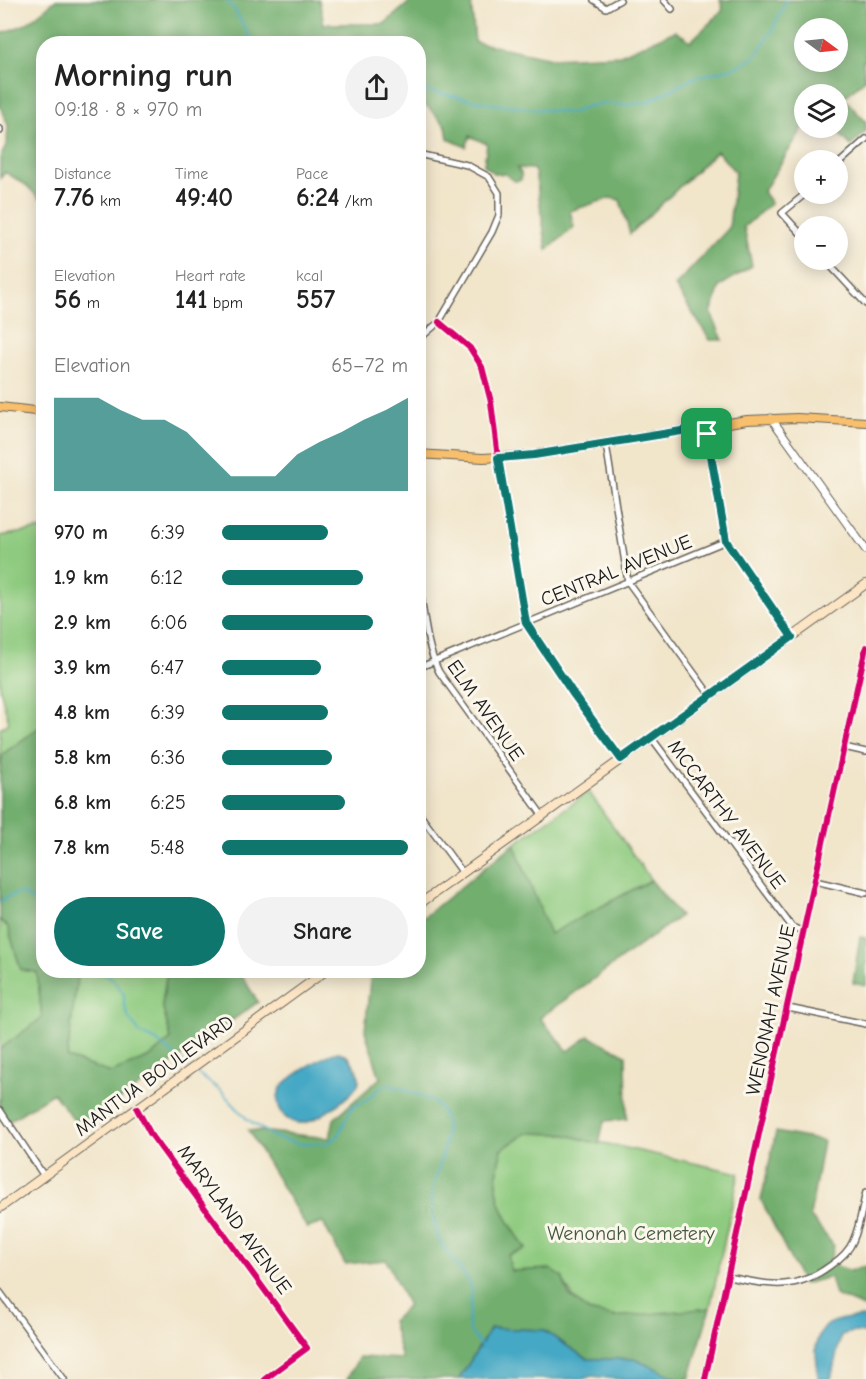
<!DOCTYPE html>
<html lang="en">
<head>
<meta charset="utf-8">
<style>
  body { margin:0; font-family:"Comic Neue",sans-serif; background:#f2f2f2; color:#222; height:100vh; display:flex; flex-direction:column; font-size:22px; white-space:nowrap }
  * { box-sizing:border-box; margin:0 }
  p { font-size:20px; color:#767676 }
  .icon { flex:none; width:33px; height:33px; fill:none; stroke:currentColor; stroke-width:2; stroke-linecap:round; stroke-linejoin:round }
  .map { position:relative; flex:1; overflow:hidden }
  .sheet { position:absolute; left:36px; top:36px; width:390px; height:942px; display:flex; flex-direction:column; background:#fff; border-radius:24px; box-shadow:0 3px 15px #0003 }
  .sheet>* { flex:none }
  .needle { width:39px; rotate:105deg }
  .buttons { position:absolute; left:794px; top:18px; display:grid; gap:12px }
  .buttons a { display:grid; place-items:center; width:54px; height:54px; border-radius:50%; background:#fff; box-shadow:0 3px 15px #0003; font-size:30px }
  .pin { position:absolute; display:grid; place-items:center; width:51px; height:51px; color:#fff; margin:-26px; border-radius:12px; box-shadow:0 3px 9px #0006 }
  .round { display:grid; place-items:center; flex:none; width:63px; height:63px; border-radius:32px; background:#f2f2f2 }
  .head { display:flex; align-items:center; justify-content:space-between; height:102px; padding:0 18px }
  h1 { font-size:33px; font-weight:700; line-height:45px }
  .metrics { display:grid; grid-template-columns:repeat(3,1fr); gap:9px; height:102px; padding:6px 18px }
  .metrics div { display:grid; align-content:center }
  .metrics b { font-size:26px; font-weight:700 }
  .metrics small { font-size:16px; font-weight:400 }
  .metrics p { font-size:16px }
  .chart { height:168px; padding:12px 18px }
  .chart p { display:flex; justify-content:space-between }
  .chart svg { width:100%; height:108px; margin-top:6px; fill:#0f766e; opacity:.7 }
  .primary-button { display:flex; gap:12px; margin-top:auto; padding:12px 18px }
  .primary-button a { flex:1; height:69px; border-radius:36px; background:#0f766e; color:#fff; font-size:24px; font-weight:700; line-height:69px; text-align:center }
  .primary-button a+a { background:#f2f2f2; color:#222 }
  ul { padding:0 18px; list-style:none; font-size:20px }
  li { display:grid; grid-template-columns:96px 72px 1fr; align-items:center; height:45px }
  li i { height:15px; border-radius:8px; background:#0f766e }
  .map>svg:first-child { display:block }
  .green { fill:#8eca7f; stroke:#55734e; stroke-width:1.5 }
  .forest { fill:#72ae6e; stroke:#476545; stroke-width:1.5; fill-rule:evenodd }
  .water { fill:#45a8c4; stroke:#306270; stroke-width:1.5 }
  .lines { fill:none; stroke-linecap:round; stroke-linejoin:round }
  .stream { stroke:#45a8c4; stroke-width:2 }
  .minor-casing { stroke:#676259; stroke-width:8 }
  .tertiary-casing { stroke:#676259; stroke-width:9 }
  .secondary-casing { stroke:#676259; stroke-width:10 }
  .primary-casing { stroke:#676259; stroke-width:10 }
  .minor { stroke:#fff; stroke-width:5 }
  .tertiary { stroke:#fff; stroke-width:7 }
  .secondary { stroke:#fce5c4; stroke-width:8 }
  .primary { stroke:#f8bf6c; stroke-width:8 }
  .cycleway-casing { stroke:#fbf7ec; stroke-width:10 }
  .cycleway { stroke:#d6006c; stroke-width:6 }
  .route-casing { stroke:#fff; stroke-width:12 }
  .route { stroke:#0f766e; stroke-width:8 }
  .labels { text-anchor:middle; stroke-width:6; stroke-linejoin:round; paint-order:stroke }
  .street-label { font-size:20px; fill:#1c1c1c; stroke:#fbf7ec }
  .park-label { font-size:20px; fill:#44593f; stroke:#fbf7ec }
</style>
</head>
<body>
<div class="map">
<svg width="866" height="1379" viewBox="0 0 866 1379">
  <rect width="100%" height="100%" fill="#fbf7ec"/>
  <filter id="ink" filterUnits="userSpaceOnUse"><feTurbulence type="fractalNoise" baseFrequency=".0167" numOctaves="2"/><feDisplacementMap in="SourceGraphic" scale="12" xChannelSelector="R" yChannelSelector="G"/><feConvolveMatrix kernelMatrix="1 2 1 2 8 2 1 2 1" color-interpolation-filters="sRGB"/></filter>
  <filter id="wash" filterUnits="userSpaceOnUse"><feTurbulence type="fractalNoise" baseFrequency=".008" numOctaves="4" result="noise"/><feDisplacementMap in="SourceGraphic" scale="24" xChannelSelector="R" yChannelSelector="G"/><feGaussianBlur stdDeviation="1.35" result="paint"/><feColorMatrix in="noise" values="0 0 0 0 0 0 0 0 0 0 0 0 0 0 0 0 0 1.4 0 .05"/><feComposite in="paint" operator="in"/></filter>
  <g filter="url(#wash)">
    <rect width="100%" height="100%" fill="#f1e5ca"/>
    <!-- green -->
    <path class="green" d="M43,529V725L3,754L0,768V728L9,723L0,689V536Z
      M589,792L651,880L550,935L514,844Z
      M0,920L8,927L21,970L37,972L42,1019L0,1049Z
      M72,971H167L162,1005L171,1039L150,1057L111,1073L67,1058L77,978Z
      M527,1133L563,1134L739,1173L710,1308C683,1311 607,1324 587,1310C574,1301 568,1291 562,1277L511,1271L508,1255L526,1249C501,1211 489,1195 502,1149Z"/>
    <!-- forest -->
    <path class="forest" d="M56,0H319L324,24H384L412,0H471L475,42L552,58L620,55L675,31L691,41L723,10L720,0H866V60L863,61L865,79L844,98L866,122V131L851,146L834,128H837V94H804V126L763,192L771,203L744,227L752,266L720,286L711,313L723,340H710L675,286L729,228L735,172L717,151L630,234L620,200L610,198L570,211L574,227L547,250L535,172L533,169L517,168L521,173V180L514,181L505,174H495L484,165L487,144L470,136L466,147L448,139L446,126L429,108L419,101L418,44H44L43,194L40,199L26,185L5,172L0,179V158L7,144L8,125L0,106V34L26,24ZM837,28V62H804V28Z
      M43,725L44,970L72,971L77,977L67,1058L111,1073L150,1057L171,1039L162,1005L167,971H239L258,1002L80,1128L53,1093L8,1122L0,1109V1049L42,1018L37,972L21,970L8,927L0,920V768L3,754Z
      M514,844L550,934L651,880L680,916L540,1018L568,1051L589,1036L626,1055L627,1119L604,1121L599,1144L563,1134L527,1133L502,1149C489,1195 501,1211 526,1249L508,1255L511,1271L550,1269L562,1277L569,1295L588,1311L616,1317L710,1308L689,1379H679L634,1359H587L543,1330L491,1328L459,1379H347L359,1357L402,1359L392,1321L408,1306L386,1260L345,1264L323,1223L307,1228L248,1130L330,1138L334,1119L380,1078L365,1031L371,971L418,970L419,921Z
      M860,937L866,938V986L853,983Z
      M776,1132L823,1141L810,1216L834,1246L829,1263L850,1271L866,1266V1308L835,1295L830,1277L803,1284L761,1200Z"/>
    <!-- water -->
    <path class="water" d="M339,1052C348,1055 351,1059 355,1067C358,1072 361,1078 358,1084C353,1096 315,1122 303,1123C284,1125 272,1104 281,1088C287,1078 327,1053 339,1052Z
      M866,1317V1333L852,1332L841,1335L831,1379H818C818,1369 816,1360 816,1350C816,1319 843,1318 866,1317Z
      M491,1328L543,1330L587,1359H634L679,1379H616L592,1376L583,1379H459Z"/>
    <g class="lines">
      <!-- stream -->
      <path class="stream" d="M226,0L234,9L254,44
        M418,89L493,104L571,113L588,106L605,103L625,105L645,103L696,77L733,68L749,61L755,56L773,29L786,0
        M0,902L7,897L22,893L38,905L44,914
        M94,970L111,977L124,994V1004L129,1019L141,1034L155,1040L189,1067
        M193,1070L221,1091L247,1119L274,1137L298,1144L328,1143L337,1137L352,1107L367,1100L379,1089L388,1084C404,1091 425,1094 438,1106C458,1127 435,1170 432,1194C431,1207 434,1223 438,1235C443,1255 469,1273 471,1290C474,1313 458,1323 481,1345"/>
    </g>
  </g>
  <g filter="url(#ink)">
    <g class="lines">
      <!-- minor casing -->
      <g class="minor-casing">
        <path id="minor" d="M594,0L606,8L620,0
          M664,0L672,9
          M0,129V131
          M418,154L467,165L489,177L499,193V215L492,232L439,322L418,340
          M837,165L866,139
          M804,237L782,213L805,194
          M825,260L866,304
          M439,322L470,348L482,367L491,402L498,458L526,623L574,695L621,759
          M706,427L726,541L792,637
          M606,444L628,582L710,695
          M418,578C424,609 425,644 439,672L542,815
          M418,668L726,541
          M651,737L792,927L804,932
          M844,747L866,752
          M418,812L463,873
          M815,881L866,893
          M788,1008L866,1024
          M137,1109L150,1133L307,1348L265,1379
          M0,1110L44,1176
          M729,1277C769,1286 797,1291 831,1265C840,1259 849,1251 853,1241C860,1226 862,1208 866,1192
          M0,1292L64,1379"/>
      </g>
      <!-- tertiary casing -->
      <g class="tertiary-casing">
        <path id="tertiary" d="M771,418L866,550
          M705,1379L866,647"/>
      </g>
      <!-- secondary casing -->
      <g class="secondary-casing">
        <path id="secondary" d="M418,905L866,584
          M0,1208L327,970"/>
      </g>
      <!-- primary casing -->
      <g class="primary-casing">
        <path id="primary" d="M0,407L44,412
          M418,454L483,458L534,455L747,420L797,418L866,422"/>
      </g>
      <!-- minor -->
      <use href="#minor" class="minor"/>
      <!-- tertiary -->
      <use href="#tertiary" class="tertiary"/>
      <!-- secondary -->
      <use href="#secondary" class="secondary"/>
      <!-- primary -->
      <use href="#primary" class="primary"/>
      <!-- cycleway casing -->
      <g class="cycleway-casing">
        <path id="cycleway" d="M439,322L470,348L482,367L491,402L498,458L526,623L574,695L621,759
          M137,1109L150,1133L307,1348L265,1379
          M705,1379L866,647"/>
      </g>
      <!-- cycleway -->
      <use href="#cycleway" class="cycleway"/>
    </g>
  </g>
  <g class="lines" filter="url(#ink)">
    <!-- route casing -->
    <g class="route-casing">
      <path id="route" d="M706,427L726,541L792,637L621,759L574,695L526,623L498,458L534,455Z"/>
    </g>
    <!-- route -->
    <use href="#route" class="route"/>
  </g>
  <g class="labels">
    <!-- street labels -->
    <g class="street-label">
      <text transform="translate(616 570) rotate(-22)" y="7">CENTRAL AVENUE</text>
      <text transform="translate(486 710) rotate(55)" y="7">ELM AVENUE</text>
      <text transform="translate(727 814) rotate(53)" y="7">MCCARTHY AVENUE</text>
      <text transform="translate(770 1010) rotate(-78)" y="7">WENONAH AVENUE</text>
      <text transform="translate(154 1075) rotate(-36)" y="7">MANTUA BOULEVARD</text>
      <text transform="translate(235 1219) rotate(54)" y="7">MARYLAND AVENUE</text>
    </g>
    <!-- park labels -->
    <g class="park-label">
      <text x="631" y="1240">Wenonah Cemetery</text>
    </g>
  </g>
</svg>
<div class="buttons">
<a><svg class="needle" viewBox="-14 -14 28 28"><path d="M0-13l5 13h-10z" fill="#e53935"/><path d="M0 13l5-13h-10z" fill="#767676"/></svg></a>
<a><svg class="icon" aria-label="layers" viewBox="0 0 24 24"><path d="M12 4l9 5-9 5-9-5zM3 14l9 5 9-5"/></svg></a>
<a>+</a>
<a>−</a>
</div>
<div class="pin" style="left:707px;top:434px;background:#1e9e55"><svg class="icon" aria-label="arrive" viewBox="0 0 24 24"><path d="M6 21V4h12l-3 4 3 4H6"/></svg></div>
<section class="sheet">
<div class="head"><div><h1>Morning run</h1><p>09:18 · 8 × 970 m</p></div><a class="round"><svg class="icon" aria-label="share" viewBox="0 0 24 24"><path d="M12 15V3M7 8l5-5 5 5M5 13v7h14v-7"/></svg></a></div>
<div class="metrics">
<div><p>Distance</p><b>7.76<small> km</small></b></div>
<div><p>Time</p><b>49:40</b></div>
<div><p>Pace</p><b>6:24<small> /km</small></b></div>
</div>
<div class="metrics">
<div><p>Elevation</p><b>56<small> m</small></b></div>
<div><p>Heart rate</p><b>141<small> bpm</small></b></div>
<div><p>kcal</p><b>557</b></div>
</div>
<div class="chart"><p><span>Elevation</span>65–72 m</p>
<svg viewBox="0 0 160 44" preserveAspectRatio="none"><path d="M0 44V6L10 6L20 6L30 11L40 15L50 15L60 20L70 29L80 38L90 38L100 38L110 29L120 24L130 20L140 15L150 11L160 6V44z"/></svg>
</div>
<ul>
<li><b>970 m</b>6:39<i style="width:57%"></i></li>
<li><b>1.9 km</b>6:12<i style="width:76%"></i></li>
<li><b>2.9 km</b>6:06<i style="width:81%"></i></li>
<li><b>3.9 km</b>6:47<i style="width:53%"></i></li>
<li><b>4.8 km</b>6:39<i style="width:57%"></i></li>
<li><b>5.8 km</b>6:36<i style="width:59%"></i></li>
<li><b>6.8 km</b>6:25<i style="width:66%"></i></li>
<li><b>7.8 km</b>5:48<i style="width:100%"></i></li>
</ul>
<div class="primary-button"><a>Save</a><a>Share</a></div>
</section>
</div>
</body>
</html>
